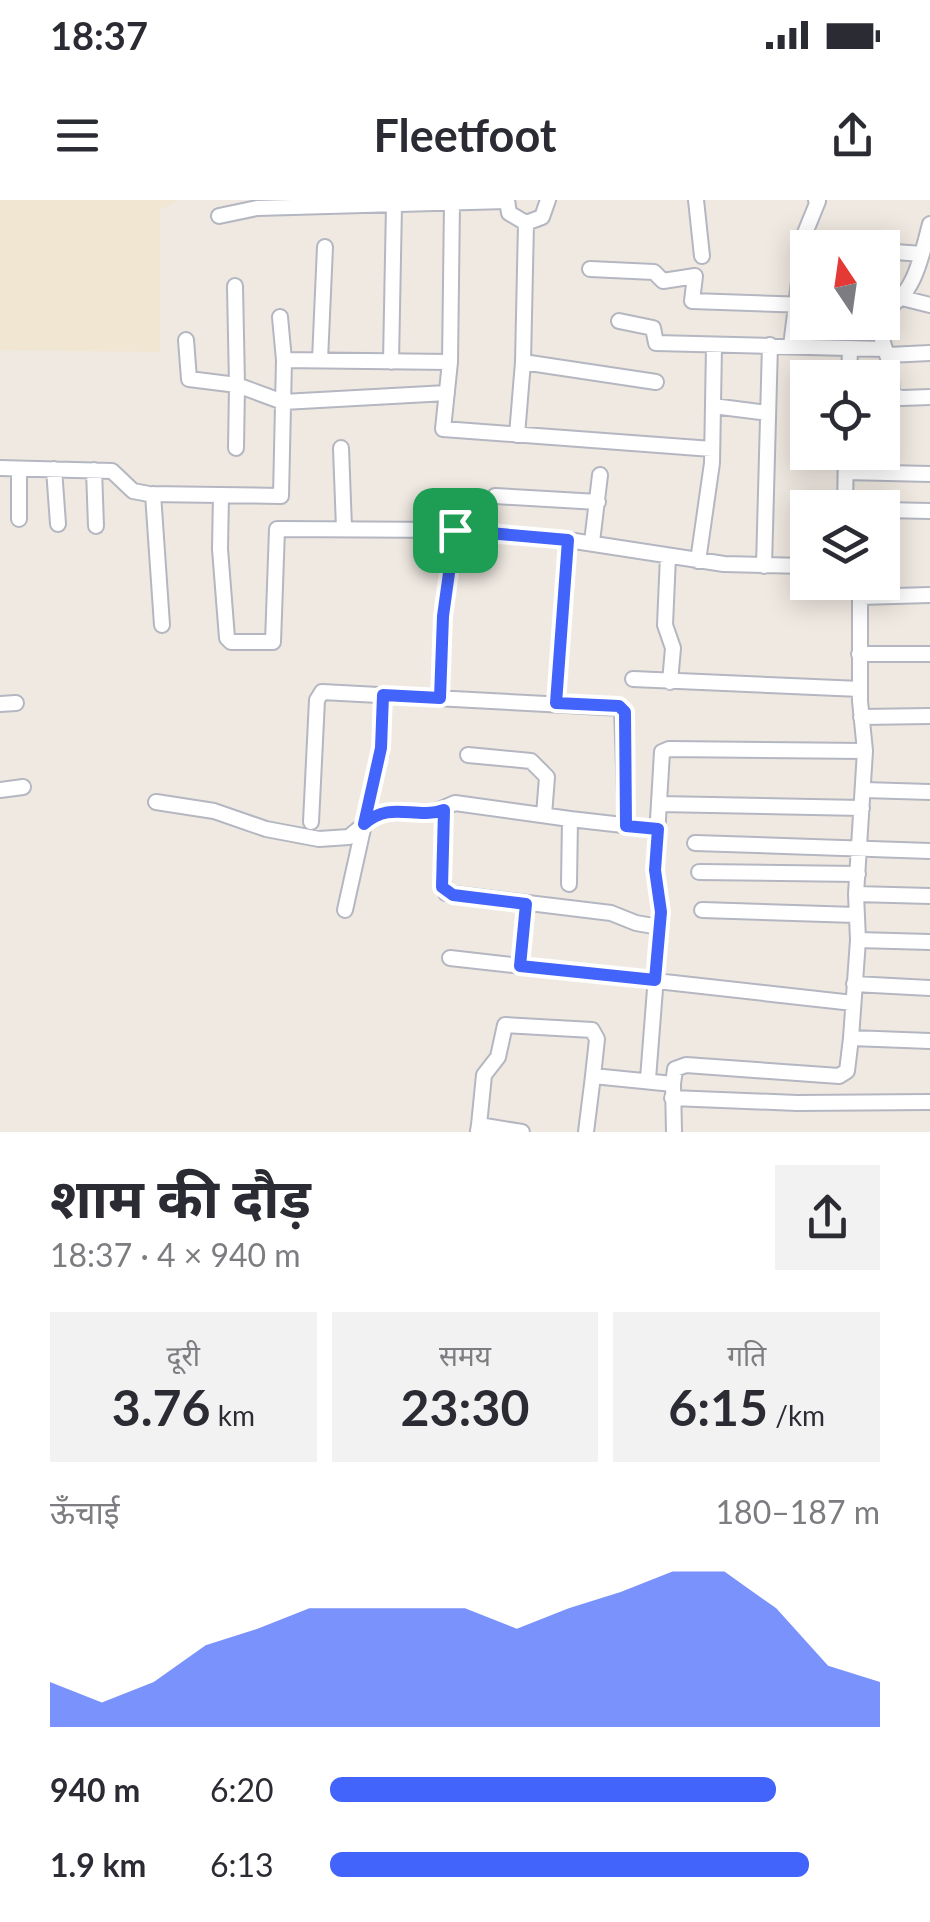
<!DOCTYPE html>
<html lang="hi">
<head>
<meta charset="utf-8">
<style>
  body { margin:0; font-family:Lato,"Noto Sans Devanagari",sans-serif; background:#f2f2f3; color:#2b2b33; height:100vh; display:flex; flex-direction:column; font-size:38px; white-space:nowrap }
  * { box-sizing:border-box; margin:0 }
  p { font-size:32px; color:#7c7c81 }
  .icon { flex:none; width:55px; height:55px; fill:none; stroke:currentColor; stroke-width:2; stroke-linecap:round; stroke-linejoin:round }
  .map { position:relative; height:932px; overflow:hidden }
  .details { display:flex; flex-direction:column; background:#fff; flex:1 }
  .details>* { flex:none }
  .needle { width:65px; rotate:347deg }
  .fabs { position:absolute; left:790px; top:30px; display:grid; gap:20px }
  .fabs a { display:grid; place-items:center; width:110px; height:110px; border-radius:0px; background:#fff; box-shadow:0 5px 25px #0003; font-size:50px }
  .pin { position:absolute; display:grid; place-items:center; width:85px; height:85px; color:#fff; margin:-42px; border-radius:20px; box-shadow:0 5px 15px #0006 }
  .round { display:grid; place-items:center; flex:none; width:105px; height:105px; border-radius:0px; background:#f2f2f3 }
  .headline { display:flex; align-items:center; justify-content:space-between; height:170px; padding:0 50px }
  h1 { font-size:55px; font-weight:700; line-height:75px }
  .metrics { display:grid; grid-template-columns:repeat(3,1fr); gap:15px; height:170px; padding:10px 50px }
  .metrics div { display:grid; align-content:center; border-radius:0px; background:#f2f2f3; text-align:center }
  .metrics b { font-size:50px; font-weight:700 }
  .metrics small { font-size:28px; font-weight:400 }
  .metrics p { font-size:28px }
  .chart { height:280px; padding:20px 50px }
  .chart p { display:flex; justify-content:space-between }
  .chart svg { width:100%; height:180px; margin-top:10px; fill:#4264fb; opacity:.7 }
  ul { padding:0 50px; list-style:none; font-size:32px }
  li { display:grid; grid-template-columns:160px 120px 1fr; align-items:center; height:75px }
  li i { height:25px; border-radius:12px; background:#4264fb }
  .status { display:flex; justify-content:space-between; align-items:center; height:70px; padding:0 50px; background:#fff; direction:ltr }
  .status svg { height:28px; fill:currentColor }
  header { display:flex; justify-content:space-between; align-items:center; height:130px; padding:0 50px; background:#fff; font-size:45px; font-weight:700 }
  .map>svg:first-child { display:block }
  .education { fill:#f0e6d1 }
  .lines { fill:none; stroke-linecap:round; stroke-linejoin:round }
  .minor-casing { stroke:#b4b7c1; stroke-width:18 }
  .minor { stroke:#fff; stroke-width:14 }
  .route-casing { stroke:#fff; stroke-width:20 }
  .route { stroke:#4264fb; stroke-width:12 }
</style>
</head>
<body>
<div class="status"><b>18:37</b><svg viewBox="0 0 49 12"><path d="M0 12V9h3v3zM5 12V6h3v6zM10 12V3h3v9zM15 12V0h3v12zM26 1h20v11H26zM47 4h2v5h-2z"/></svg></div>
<header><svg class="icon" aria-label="menu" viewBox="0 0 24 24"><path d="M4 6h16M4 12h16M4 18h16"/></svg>Fleetfoot<svg class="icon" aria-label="share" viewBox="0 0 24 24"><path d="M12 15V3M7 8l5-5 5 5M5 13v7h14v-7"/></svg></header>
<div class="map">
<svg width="930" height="932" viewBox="0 0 930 932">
  <rect width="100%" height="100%" fill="#efe9e1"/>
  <!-- education -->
  <path class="education" d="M0,0H179L160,10V152L0,150Z"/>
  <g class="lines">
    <!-- minor casing -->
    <g class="minor-casing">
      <path id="minor" d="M507,0L509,13L526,23L542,17L548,0
        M696,0L702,56
        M452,3L450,162L443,229L712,249
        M219,16L257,8L506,1
        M804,45L832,48
        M882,51L922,54
        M590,69L654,72L663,81L695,76L692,101L808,105
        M235,86L237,185L283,202L447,193
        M902,98L930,105
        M882,109V139L885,149
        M884,109C915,97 922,53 930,24
        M619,121L653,128L656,143L885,149L890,164L892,195L902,198L930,197
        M186,140L189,179L237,185L236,248
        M791,146L805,33L818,1L816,0
        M888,155L930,153
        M284,160L450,162
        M320,160L325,47
        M391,162L394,5
        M523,162L656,182
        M849,178L850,149
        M713,206L768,213
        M517,235L523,162L526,23
        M341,248L344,328
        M0,268L112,271L133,291L149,294L281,296L284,160L280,117
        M54,269L58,324
        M94,270L96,326
        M846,272L930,274
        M153,294L162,425
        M221,295L220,349L227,438L231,442H273L277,329L455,330
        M495,296L598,302
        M845,308L846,252
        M882,310L930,311
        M19,319V269
        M592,342L600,275
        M668,356L665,425L673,448L670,482
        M698,361L712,263L714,146
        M764,366L770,145
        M855,382L860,397V501L865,551L856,694L858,740L930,742
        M860,397L930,395
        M859,454H930
        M633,479L860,489
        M440,498L443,415L455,330L568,340
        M556,503L568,340L724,364L808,366
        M0,504L16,503
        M861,517L930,516
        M381,554L383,495
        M468,555L531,561L547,577L544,615
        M0,590L23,587
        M864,590L930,592
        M156,602L214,611L266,629L319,639L349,637L378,613H432L455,603L570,619
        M659,604L862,608
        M444,609L442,677L446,693L611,713L636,723L659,727
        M311,622L317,500L322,492L622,508L626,626
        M695,643L930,651
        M699,672L858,674
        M569,684L570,619L658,629
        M856,694L930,696
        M345,710L381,548
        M702,710L856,715
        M858,740L851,838L930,841
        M450,758L853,803
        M520,766L526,704
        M854,784L930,788
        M648,879L661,712L655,670L662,552L669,549L865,551
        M673,884L675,869L686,865L839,876L847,871L851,838
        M672,898L797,903L930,902
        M479,925L484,875L498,857L505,825L592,830L597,839L593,876
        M478,931L479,925L522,932
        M586,932L593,876L673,884L674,932"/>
    </g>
    <!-- minor -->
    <use href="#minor" class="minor"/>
  </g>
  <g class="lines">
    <!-- route casing -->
    <g class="route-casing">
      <path id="route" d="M455,330L568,340L556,503L619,506L625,512L626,626L658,629L655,670L661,712L655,780L520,766L526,704L453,695L442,687L444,610C415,620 391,600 364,624L381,548L383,495L440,498L443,416Z"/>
    </g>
    <!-- route -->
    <use href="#route" class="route"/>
  </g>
</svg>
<div class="fabs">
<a><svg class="needle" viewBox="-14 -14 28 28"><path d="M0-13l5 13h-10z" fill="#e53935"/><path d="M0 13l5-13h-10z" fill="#7c7c81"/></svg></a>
<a><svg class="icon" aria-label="locate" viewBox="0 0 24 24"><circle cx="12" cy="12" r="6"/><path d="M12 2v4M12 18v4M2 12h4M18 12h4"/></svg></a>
<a><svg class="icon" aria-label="layers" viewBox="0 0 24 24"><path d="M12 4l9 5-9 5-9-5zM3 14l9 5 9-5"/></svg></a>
</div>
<div class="pin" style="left:455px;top:330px;background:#1e9e55"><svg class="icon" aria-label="arrive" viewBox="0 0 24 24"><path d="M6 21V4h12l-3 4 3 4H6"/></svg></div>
</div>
<section class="details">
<div class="headline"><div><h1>शाम की दौड़</h1><p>18:37 · 4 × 940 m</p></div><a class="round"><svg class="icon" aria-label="share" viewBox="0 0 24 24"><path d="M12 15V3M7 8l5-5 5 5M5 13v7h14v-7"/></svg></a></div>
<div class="metrics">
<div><p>दूरी</p><b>3.76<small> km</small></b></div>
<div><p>समय</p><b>23:30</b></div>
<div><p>गति</p><b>6:15<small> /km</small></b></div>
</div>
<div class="chart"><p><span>ऊँचाई</span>180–187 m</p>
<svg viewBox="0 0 160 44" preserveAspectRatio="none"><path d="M0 44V33L10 38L20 33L30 24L40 20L50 15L60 15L70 15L80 15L90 20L100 15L110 11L120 6L130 6L140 15L150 29L160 33V44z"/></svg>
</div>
<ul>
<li><b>940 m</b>6:20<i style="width:81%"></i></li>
<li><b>1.9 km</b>6:13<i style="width:87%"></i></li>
</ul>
</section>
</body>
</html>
